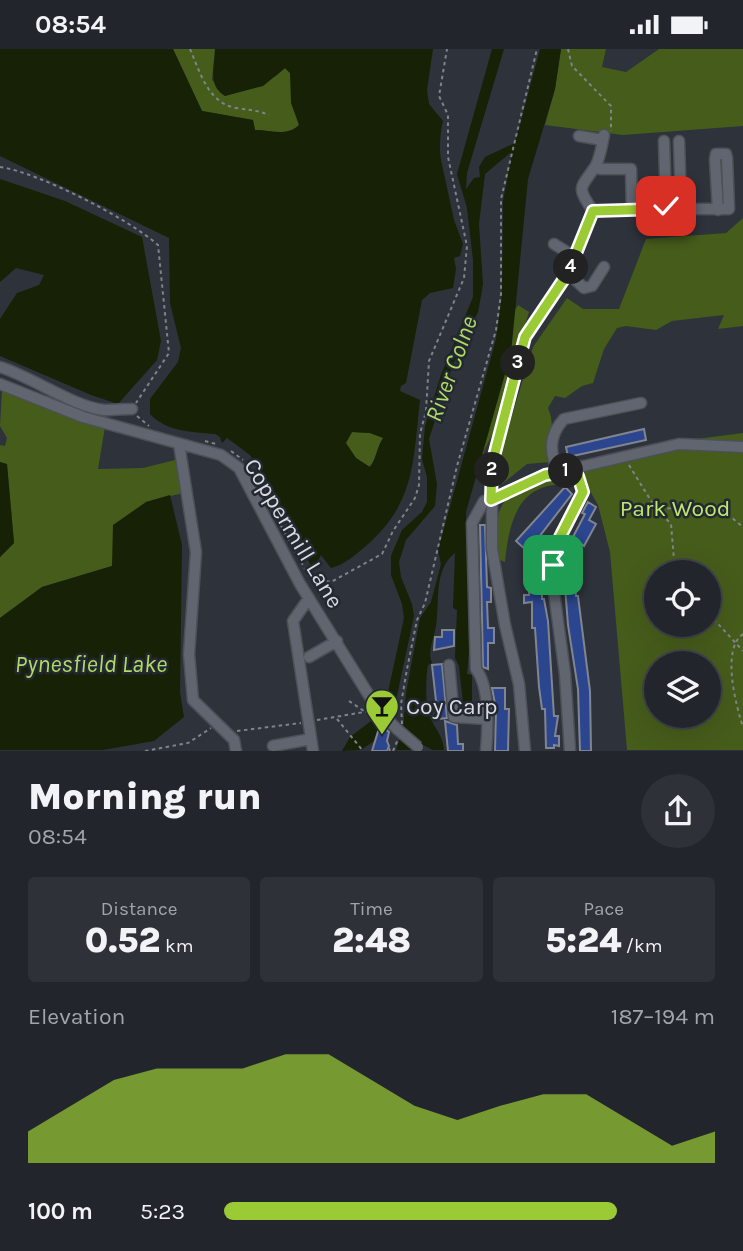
<!DOCTYPE html>
<html lang="en">
<head>
<meta charset="utf-8">
<style>
  body { margin:0; font-family:Karla,sans-serif; background:#2e3238; color:#f1f3f6; height:100vh; display:flex; flex-direction:column; font-size:26px; white-space:nowrap }
  * { box-sizing:border-box; margin:0 }
  p { font-size:23px; color:#a2a5a9 }
  .icon { flex:none; width:38px; height:38px; fill:none; stroke:currentColor; stroke-width:2; stroke-linecap:round; stroke-linejoin:round }
  .map { position:relative; height:702px; overflow:hidden }
  .panel { display:flex; flex-direction:column; background:#22262c; flex:1 }
  .panel>* { flex:none }
  .buttons { position:absolute; left:644px; top:511px; display:grid; gap:14px }
  .buttons a { display:grid; place-items:center; width:77px; height:77px; border-radius:50%; background:#22262c; box-shadow:0 7px 28px #0002,0 0 0 2px #3f4348; font-size:35px }
  .pin { position:absolute; display:grid; place-items:center; width:60px; height:60px; color:#fff; margin:-30px; border-radius:14px; box-shadow:0 4px 10px #0006 }
  .km { position:absolute; width:35px; height:35px; margin:-18px; border-radius:50%; background:#222; color:#fff; font-size:19px; line-height:35px; text-align:center }
  .round { display:grid; place-items:center; flex:none; width:74px; height:74px; border-radius:37px; background:#2e3238 }
  .summary { display:flex; align-items:center; justify-content:space-between; height:119px; padding:0 28px }
  h1 { font-size:38px; font-weight:800; line-height:52px }
  .figures { display:grid; grid-template-columns:repeat(3,1fr); gap:10px; height:119px; padding:7px 28px }
  .figures div { display:grid; align-content:center; border-radius:7px; background:#2e3238; text-align:center }
  .figures b { font-size:35px; font-weight:800 }
  .figures small { font-size:19px; font-weight:400 }
  .figures p { font-size:19px }
  .chart { height:196px; padding:14px 28px }
  .chart p { display:flex; justify-content:space-between }
  .chart svg { width:100%; height:126px; margin-top:7px; fill:#9acb34; opacity:.7 }
  ul { padding:0 28px; list-style:none; font-size:23px }
  li { display:grid; grid-template-columns:112px 84px 1fr; align-items:center; height:52px }
  li i { height:18px; border-radius:9px; background:#9acb34 }
  .status { display:flex; justify-content:space-between; align-items:center; height:49px; padding:0 35px; background:#22262c; direction:ltr }
  .status svg { height:19px; fill:currentColor }
  .map>svg:first-child { display:block }
  .green { fill:#465c1b; fill-rule:evenodd }
  .water { fill:#172105; fill-rule:evenodd }
  .building { fill:#2b458e; stroke:#818590; stroke-width:2 }
  .lines { fill:none; stroke-linecap:round; stroke-linejoin:round }
  .minor-casing { stroke:#4c5057; stroke-width:13 }
  .path { stroke:#7f838a; stroke-width:2; stroke-dasharray:3.5 3.5; stroke-linecap:butt }
  .minor { stroke:#60656f; stroke-width:10 }
  .minor-bridge-casing { stroke:#4c5057; stroke-width:13; stroke-linecap:butt }
  .minor-bridge { stroke:#60656f; stroke-width:10 }
  .route-casing { stroke:#fff; stroke-width:14 }
  .route { stroke:#9acb34; stroke-width:9 }
  .labels { text-anchor:middle; stroke-width:5; stroke-linejoin:round; paint-order:stroke }
  .park-label { font-size:23px; fill:#bce871; stroke:#242831 }
  .street-label { font-size:23px; fill:#d8dbe1; stroke:#242831 }
  .poi-label { font-size:23px; fill:#d8dbe1; stroke:#242831; text-anchor:start }
  .water-label { font-size:24px; font-style:italic; fill:#b0db64; stroke:#242831 }
</style>
</head>
<body>
<div class="status"><b>08:54</b><svg viewBox="0 0 49 12"><path d="M0 12V9h3v3zM5 12V6h3v6zM10 12V3h3v9zM15 12V0h3v12zM26 1h20v11H26zM47 4h2v5h-2z"/></svg></div>
<div class="map">
<svg width="743" height="702" viewBox="0 0 743 702">
  <rect width="100%" height="100%" fill="#2e323b"/>
  <!-- green -->
  <path class="green" d="M173,0H215L212,31L225,47L276,27L285,19L290,24L299,76C286,88 271,81 255,81L253,71L202,62Z
    M561,0H606L602,18L626,23L659,0H743V77L623,86L545,76L555,40Z
    M743,169V277L718,280L724,266L672,272L656,281L626,277L617,279L604,300L593,334L582,337L565,349L555,347L548,359C556,377 549,393 550,413L527,415L502,435L500,405L533,298L567,249L583,260H619L646,190L726,184Z
    M518,256L529,263L496,378L484,402L483,427L478,425L475,395L507,275Z
    M2,341L105,378L98,420L143,419L175,411L183,444L146,453L112,517L42,538L0,569V508L14,494L7,416L0,413V396L5,397L7,389L0,377Z
    M352,383L370,384L384,389C376,398 377,411 369,418L356,409L345,394Z
    M743,384V701H627L610,503L598,456L576,418L681,392ZM656,523H709V576H656ZM656,614H709V667H656Z
    M561,430L571,436C519,431 509,471 505,513L500,511C488,454 505,438 561,430Z"/>
  <!-- water -->
  <path class="water" d="M0,0H173L202,62L253,71L255,81C271,81 287,88 299,76L291,54L290,24L285,19L263,37L225,47C207,36 215,18 215,0H433L427,41L429,55L443,72C440,83 439,99 441,111L454,171L463,195L460,207L454,209L456,220L453,239L430,244L422,251L406,334L401,337L400,342L420,351C413,411 416,453 367,496C355,506 346,515 331,519L321,506L316,516L312,519L274,443L250,406L227,389L222,394L220,388L215,385C192,383 167,383 150,365V350L178,313L181,299L170,254L169,189L0,107ZM352,383L370,384L383,389C377,398 376,411 370,418L356,409L346,394Z
    M492,0H504L467,124L466,140L474,129L480,128L479,118L485,108L515,94L540,0H561L555,40L528,130L511,304L466,463L469,603L467,625L472,626V664L464,663L459,617L455,609L457,561L453,559L455,504C433,521 440,553 436,577C434,589 427,603 432,614L428,616C426,627 425,655 429,666C434,679 443,686 444,701H433L417,693L413,701H396L403,681L406,644L420,569L431,553L441,515L438,501L496,290L502,245L503,152L512,105L510,104L485,125L479,175L483,235L481,247L478,263L453,315L429,390L437,435L435,457L406,491L399,513L401,528L412,555L414,567L395,656L379,678L374,692L361,701L342,702L350,688L379,666L386,654L390,634L404,569L402,555L391,526V507L402,481L422,463L427,453V428L422,410L425,377L441,326L473,248V211L467,159L457,125Z
    M0,130L65,152L142,188L161,292L157,311L118,355L91,346L0,307V270L17,244L39,236L44,226L16,219L0,233Z
    M0,413L7,415L14,494L0,508Z
    M170,446L182,496L180,643L184,668L154,692L103,701H0V569L42,538L112,517L113,476L146,453Z"/>
  <!-- building -->
  <path class="building" d="M644,380L646,391L568,408L566,398Z
    M565,438L572,445L536,492L547,503L538,512L516,492Z
    M588,453L596,458L589,471L596,475L584,497L580,494L571,509L564,505L585,465L582,464Z
    M480,476H485L487,538L491,539V553H487L488,579H494V594H488V620L483,618Z
    M564,525H574L576,547H578L590,642L591,702H580L578,640L568,576Z
    M529,531L542,534V550H544L548,572L554,667H558L555,687H559V697L554,696V699H546L545,660H542L539,638L535,579H532V553L524,554V546H529Z
    M442,581H454V597L434,601L435,588H442Z
    M442,615L447,669L438,670L432,616Z
    M492,639H505V660H509L508,702H495L496,660Z
    M445,672L457,676L458,695H463V702H448Z
    M380,676L389,683L387,692L389,697L387,702H372Z"/>
  <g class="lines">
    <!-- minor casing -->
    <g class="minor-casing">
      <path id="minor" d="M579,87L603,91
        M664,92L666,157
        M679,92L681,156
        M596,117L600,120H631L632,161
        M593,162L660,160L673,155L691,160H729L727,109L726,105H716L715,110L718,161
        M554,195L575,208
        M568,224L584,239L592,237L604,218
        M0,318C32,328 74,358 104,361C113,361 123,360 132,360
        M0,335L83,368L221,406L239,419L300,535L378,661L397,680
        M179,395L196,503L189,605L193,651L234,691L236,702
        M569,422L578,427L583,443L557,494L553,516V536L565,625L570,702
        M558,424C550,403 548,387 564,370L641,354
        M491,451L545,426L679,395L743,398
        M484,452L472,474L476,620C490,638 488,679 486,702
        M309,549L293,572L313,702
        M309,608L337,592
        M449,616L454,668L486,670
        M273,697L311,690
        M525,702L519,635L505,576L492,500V415L525,288L568,224L593,162C576,137 580,140 595,118C600,110 602,96 604,86"/>
    </g>
    <!-- path -->
    <path class="path" d="M190,0C200,23 208,54 236,59C248,61 257,61 269,66
      M568,0L572,17L611,57V82
      M0,118C38,123 129,170 158,196L169,304L136,354
      M137,367L149,377
      M205,392L216,395
      M231,402L243,411
      M629,416L656,460L718,457L743,478
      M250,421L310,529L331,533L382,505L393,482L415,449L419,436L420,385L426,362L429,312L464,229L467,197L448,108V66L439,47L447,0
      M657,460L671,475L675,523
      M709,565L743,602
      M743,585C721,600 736,657 743,678
      M349,652L364,662
      M337,670L363,702
      M317,671L370,662
      M402,675L401,655L407,620L417,571L425,554L457,417L496,281L501,245V150L537,0
      M237,682L301,674
      M389,699L390,702
      M145,702L188,694L211,679
      M393,702L398,690"/>
    <!-- minor -->
    <use href="#minor" class="minor"/>
    <!-- minor-bridge casing -->
    <g class="minor-bridge-casing">
      <path id="minor-bridge" d="M397,680L418,698"/>
    </g>
    <!-- minor-bridge -->
    <use href="#minor-bridge" class="minor-bridge"/>
  </g>
  <g class="lines">
    <!-- route casing -->
    <g class="route-casing">
      <path id="route" d="M553,516L557,494L583,443L578,427L569,422L545,426L491,451L492,415L525,288L568,224L593,162L660,160L666,157"/>
    </g>
    <!-- route -->
    <use href="#route" class="route"/>
  </g>
  <!-- icons -->
  <defs>
    <g id="bar-pin" transform="scale(1.75)"><path d="M0 17L-7.5 6A9.5 9.5 0 1 1 7.5 6Z" fill="#9acb34" stroke="#242831"/><path d="M-6-5H6L.8 .8V4.5H3.5V6h-7V4.5H-.8V.8Z" fill="#111"/></g>
  </defs>
  <g fill-rule="evenodd">
    <use href="#bar-pin" x="382" y="657"/>
  </g>
  <g class="labels">
    <!-- park labels -->
    <g class="park-label">
      <text x="675" y="467">Park Wood</text>
    </g>
    <!-- street labels -->
    <g class="street-label">
      <text transform="translate(294 484) rotate(59)" y="8">Coppermill Lane</text>
    </g>
    <!-- poi labels -->
    <g class="poi-label">
      <text x="406" y="665">Coy Carp</text>
    </g>
    <!-- water labels -->
    <g class="water-label">
      <text transform="translate(451 320) rotate(-70)" y="8">River Colne</text>
      <text x="91" y="623">Pynesfield Lake</text>
    </g>
  </g>
</svg>
<div class="buttons">
<a><svg class="icon" aria-label="locate" viewBox="0 0 24 24"><circle cx="12" cy="12" r="6"/><path d="M12 2v4M12 18v4M2 12h4M18 12h4"/></svg></a>
<a><svg class="icon" aria-label="layers" viewBox="0 0 24 24"><path d="M12 4l9 5-9 5-9-5zM3 14l9 5 9-5"/></svg></a>
</div>
<div class="pin" style="left:553px;top:516px;background:#1e9e55"><svg class="icon" aria-label="arrive" viewBox="0 0 24 24"><path d="M6 21V4h12l-3 4 3 4H6"/></svg></div>
<div class="pin" style="left:666px;top:157px;background:#d93025"><svg class="icon" aria-label="check" viewBox="0 0 24 24"><path d="M5 12l5 5 9-10"/></svg></div>
<b class="km" style="left:566px;top:422px">1</b>
<b class="km" style="left:492px;top:421px">2</b>
<b class="km" style="left:518px;top:314px">3</b>
<b class="km" style="left:571px;top:218px">4</b>
</div>
<section class="panel">
<div class="summary"><div><h1>Morning run</h1><p>08:54</p></div><a class="round"><svg class="icon" aria-label="share" viewBox="0 0 24 24"><path d="M12 15V3M7 8l5-5 5 5M5 13v7h14v-7"/></svg></a></div>
<div class="figures">
<div><p>Distance</p><b>0.52<small> km</small></b></div>
<div><p>Time</p><b>2:48</b></div>
<div><p>Pace</p><b>5:24<small> /km</small></b></div>
</div>
<div class="chart"><p><span>Elevation</span>187–194 m</p>
<svg viewBox="0 0 160 44" preserveAspectRatio="none"><path d="M0 44V33L10 24L20 15L30 11L40 11L50 11L60 6L70 6L80 15L90 24L100 29L110 24L120 20L130 20L140 29L150 38L160 33V44z"/></svg>
</div>
<ul>
<li><b>100 m</b>5:23<i style="width:80%"></i></li>
</ul>
</section>
</body>
</html>
